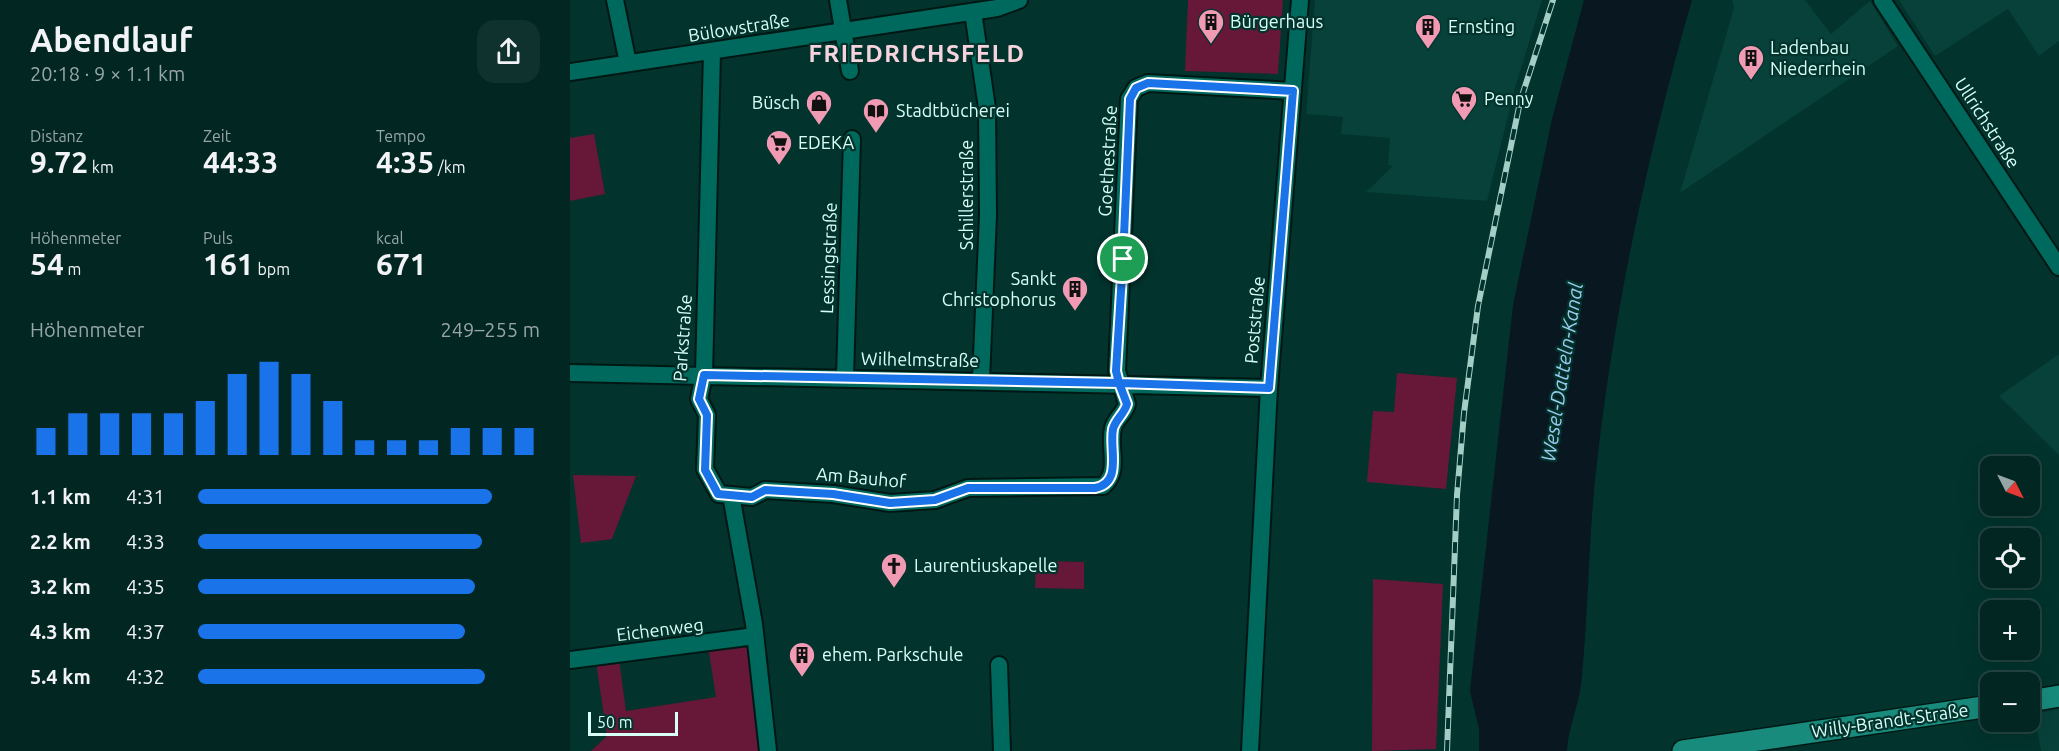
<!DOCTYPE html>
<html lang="de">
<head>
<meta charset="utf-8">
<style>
  body { margin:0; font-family:Ubuntu,sans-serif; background:#10322f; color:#f1f3f6; height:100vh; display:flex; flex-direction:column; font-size:22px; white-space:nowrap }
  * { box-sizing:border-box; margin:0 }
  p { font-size:20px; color:#96a5a5 }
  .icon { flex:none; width:33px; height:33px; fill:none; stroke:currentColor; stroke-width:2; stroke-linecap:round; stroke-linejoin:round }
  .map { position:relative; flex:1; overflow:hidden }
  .side { display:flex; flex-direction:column; background:#022622; width:570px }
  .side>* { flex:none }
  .needle { width:39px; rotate:132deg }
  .tools { position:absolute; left:1410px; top:456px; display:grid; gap:12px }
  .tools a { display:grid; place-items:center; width:60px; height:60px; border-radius:12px; background:#022622; box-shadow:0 6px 24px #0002,0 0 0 2px #234340; font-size:30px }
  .scale { position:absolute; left:18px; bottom:15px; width:90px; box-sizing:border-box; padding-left:6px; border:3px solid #d7fff7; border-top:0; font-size:16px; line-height:21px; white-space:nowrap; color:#d7fff7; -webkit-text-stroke:4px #02332d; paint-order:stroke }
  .pin { position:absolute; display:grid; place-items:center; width:51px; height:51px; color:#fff; margin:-26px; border:3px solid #fff; border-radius:50%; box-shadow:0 2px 6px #0007 }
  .round { display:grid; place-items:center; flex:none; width:63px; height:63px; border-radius:18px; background:#10322f }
  .headline { display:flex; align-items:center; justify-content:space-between; height:102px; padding:0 30px }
  h1 { font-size:33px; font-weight:700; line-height:45px }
  .figures { display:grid; grid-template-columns:repeat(3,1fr); gap:9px; height:102px; padding:6px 30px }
  .figures div { display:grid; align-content:center }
  .figures b { font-size:30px; font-weight:700 }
  .figures small { font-size:16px; font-weight:400 }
  .figures p { font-size:16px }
  .chart { height:168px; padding:12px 30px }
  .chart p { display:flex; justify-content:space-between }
  .chart svg { width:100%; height:108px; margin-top:6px; stroke:#1a73e8; stroke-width:6 }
  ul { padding:0 30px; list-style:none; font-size:20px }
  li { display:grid; grid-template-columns:96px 72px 1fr; align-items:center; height:45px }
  li i { height:15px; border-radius:8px; background:#1a73e8 }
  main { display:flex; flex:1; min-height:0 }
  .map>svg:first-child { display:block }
  .built { fill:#07413a }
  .green { fill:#671737 }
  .water { fill:#091721 }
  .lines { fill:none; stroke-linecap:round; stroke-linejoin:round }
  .minor-casing { stroke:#001814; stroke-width:20 }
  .major-casing { stroke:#001814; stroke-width:24 }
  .minor { stroke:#00695d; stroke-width:16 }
  .major { stroke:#188b7c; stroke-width:21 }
  .rail-casing { stroke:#a3cec6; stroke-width:6 }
  .rail { stroke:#02332d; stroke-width:4; stroke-dasharray:11; stroke-linecap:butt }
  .route-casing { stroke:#fff; stroke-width:12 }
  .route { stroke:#1a73e8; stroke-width:8 }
  .labels { text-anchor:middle; stroke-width:4.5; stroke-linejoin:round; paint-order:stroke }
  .poi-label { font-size:18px; fill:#d7fff7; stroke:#02332d; text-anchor:start }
  .street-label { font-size:18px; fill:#d7fff7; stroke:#02332d }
  .water-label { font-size:20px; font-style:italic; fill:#9dcaed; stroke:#02332d }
  .district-label { font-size:24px; font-weight:bold; letter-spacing:1.5px; fill:#f7d4dd; stroke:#02332d }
</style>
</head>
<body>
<main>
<section class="side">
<div class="headline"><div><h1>Abendlauf</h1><p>20:18 · 9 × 1.1 km</p></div><a class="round"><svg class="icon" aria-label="share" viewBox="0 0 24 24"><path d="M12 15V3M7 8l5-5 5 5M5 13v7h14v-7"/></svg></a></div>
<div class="figures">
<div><p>Distanz</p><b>9.72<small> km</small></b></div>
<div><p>Zeit</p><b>44:33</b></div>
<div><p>Tempo</p><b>4:35<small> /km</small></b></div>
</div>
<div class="figures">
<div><p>Höhenmeter</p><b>54<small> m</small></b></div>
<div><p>Puls</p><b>161<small> bpm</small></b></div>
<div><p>kcal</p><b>671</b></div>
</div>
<div class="chart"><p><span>Höhenmeter</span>249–255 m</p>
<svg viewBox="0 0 160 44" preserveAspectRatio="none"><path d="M5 44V33M15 44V27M25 44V27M35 44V27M45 44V27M55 44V22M65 44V11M75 44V6M85 44V11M95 44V22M105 44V38M115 44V38M125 44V38M135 44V33M145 44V33M155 44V33"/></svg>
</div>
<ul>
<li><b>1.1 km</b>4:31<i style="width:86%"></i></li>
<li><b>2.2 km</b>4:33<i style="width:83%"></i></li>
<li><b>3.2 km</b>4:35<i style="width:81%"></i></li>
<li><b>4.3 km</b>4:37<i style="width:78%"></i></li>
<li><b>5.4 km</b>4:32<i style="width:84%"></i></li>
</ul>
</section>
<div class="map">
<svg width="1489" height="751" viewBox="0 0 1489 751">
  <rect width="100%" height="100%" fill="#02332d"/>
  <!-- built -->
  <path class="built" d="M745,0H972L945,88L917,201L796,192L823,166L818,165L820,138L771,134L773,117L736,114Z
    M1162,0H1235L1261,34L1300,1L1328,46L1110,193L1164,8Z
    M1329,0H1489V41L1469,56L1438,9L1365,56Z
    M1489,354V455L1429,396Z
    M1489,709V751H1471L1464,714Z"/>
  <!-- green -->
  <path class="green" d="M618,0H713L708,74L615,71Z
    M24,134L35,194L0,201V138Z
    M827,373L887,378L876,489L797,482L803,411L824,412Z
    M3,475L66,476L42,539L11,543Z
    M466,561L514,562V589L465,588Z
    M803,579L873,584L866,749L802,751Z
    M176,640L188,751H21L37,736L26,662L49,659L56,711L146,697L138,646Z"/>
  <!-- water -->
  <path class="water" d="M1014,0H1122C1078,152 1045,305 1027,462C1018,536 1019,611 1011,685C1008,707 998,728 997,751H909V729L900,691L943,305L982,119Z"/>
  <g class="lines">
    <!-- minor casing -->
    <g class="minor-casing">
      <path id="minor" d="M45,0L58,63
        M268,0L280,71
        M1312,0L1489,267
        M403,12L417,108L418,215L411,380
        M142,52L134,375L129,399L137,415L135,469L149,494L161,495L184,624L198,751
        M0,72L427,8L449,0
        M0,373L699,388
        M275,377L282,139
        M161,495L182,497L195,490L263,494L320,503L365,500L398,488L533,486C551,470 538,449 543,428C545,419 555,413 557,404L547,371L559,99L566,88L578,83L723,91
        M0,660L185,636
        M429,665L432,751
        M680,751L699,388L730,0"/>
    </g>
    <!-- major casing -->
    <g class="major-casing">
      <path id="major" d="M1460,701L1489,696
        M1113,751L1420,706"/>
    </g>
    <!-- minor -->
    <use href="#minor" class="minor"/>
    <!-- major -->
    <use href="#major" class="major"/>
    <!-- rail casing -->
    <g class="rail-casing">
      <path id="rail" d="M877,751L887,495L894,413L908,306L950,102L983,0"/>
    </g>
    <!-- rail -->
    <use href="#rail" class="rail"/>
  </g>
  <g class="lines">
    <!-- route casing -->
    <g class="route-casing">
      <path id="route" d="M553,259L546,371L549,383L134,375L129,399L137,415L135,470L148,494L182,497L195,490L263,494L320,503L365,500L398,488H525C553,483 539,449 543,429C545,420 555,413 557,404L549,383L699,388L723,91L578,83L566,88L560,99L553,259"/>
    </g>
    <!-- route -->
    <use href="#route" class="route"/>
  </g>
  <!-- icons -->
  <defs>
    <g id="building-pin" transform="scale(1.35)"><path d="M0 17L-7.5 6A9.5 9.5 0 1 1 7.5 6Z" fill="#f19ab3" stroke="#02332d"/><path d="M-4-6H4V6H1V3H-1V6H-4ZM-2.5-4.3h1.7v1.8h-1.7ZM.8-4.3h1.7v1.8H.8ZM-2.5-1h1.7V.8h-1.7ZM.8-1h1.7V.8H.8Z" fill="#111"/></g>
    <g id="supermarket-pin" transform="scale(1.35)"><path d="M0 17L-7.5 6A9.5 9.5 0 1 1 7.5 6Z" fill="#f19ab3" stroke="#02332d"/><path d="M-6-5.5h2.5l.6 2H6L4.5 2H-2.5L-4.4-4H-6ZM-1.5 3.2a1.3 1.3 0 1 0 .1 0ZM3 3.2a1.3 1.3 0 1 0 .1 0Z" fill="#111"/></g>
    <g id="shop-pin" transform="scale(1.35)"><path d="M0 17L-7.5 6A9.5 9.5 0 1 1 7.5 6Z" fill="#f19ab3" stroke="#02332d"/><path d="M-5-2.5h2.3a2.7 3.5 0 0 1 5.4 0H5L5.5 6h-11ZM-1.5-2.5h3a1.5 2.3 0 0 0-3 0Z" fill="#111"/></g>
    <g id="library-pin" transform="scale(1.35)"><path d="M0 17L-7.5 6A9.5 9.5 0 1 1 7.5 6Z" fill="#f19ab3" stroke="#02332d"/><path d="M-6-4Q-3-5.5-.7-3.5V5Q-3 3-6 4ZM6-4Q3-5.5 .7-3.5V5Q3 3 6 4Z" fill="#111"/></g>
    <g id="church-pin" transform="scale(1.35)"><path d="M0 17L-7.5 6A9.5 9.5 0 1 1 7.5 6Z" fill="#f19ab3" stroke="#02332d"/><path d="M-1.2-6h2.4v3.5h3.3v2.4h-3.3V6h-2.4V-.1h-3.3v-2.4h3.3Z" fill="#111"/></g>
  </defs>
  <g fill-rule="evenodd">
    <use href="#building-pin" x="641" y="22"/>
    <use href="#building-pin" x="858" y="27"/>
    <use href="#building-pin" x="1181" y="58"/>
    <use href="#supermarket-pin" x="894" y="99"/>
    <use href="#shop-pin" x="249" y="103"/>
    <use href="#library-pin" x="306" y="111"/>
    <use href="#supermarket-pin" x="209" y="143"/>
    <use href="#building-pin" x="505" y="289"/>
    <use href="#church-pin" x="324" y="566"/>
    <use href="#building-pin" x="232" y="655"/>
  </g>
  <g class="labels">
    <!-- poi labels -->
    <g class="poi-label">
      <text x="660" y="28">Bürgerhaus</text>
      <text x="878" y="33">Ernsting</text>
      <text x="1200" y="54">Ladenbau<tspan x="1200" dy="21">Niederrhein</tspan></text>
      <text x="914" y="105">Penny</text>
      <text x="230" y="109" text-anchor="end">Büsch</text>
      <text x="326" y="117">Stadtbücherei</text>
      <text x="228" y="149">EDEKA</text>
      <text x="486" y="285" text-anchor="end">Sankt<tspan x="486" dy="21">Christophorus</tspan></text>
      <text x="344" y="572">Laurentiuskapelle</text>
      <text x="252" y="661">ehem. Parkschule</text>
    </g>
    <!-- street labels -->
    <g class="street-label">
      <text transform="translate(169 28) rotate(-9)" y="6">Bülowstraße</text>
      <text transform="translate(1417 123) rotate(57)" y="6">Ullrichstraße</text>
      <text transform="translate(538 161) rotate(-87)" y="6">Goethestraße</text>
      <text transform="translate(397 195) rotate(-90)" y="6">Schillerstraße</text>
      <text transform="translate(259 258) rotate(-88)" y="6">Lessingstraße</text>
      <text transform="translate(685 320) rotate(-85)" y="6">Poststraße</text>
      <text transform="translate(113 338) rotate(-86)" y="6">Parkstraße</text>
      <text transform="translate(350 360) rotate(1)" y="6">Wilhelmstraße</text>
      <text transform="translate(291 478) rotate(5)" y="6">Am Bauhof</text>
      <text transform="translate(90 630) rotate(-7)" y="6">Eichenweg</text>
      <text transform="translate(1320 721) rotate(-8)" y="6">Willy-Brandt-Straße</text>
    </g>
    <!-- water labels -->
    <g class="water-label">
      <text transform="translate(992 372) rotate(-81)" y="7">Wesel-Datteln-Kanal</text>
    </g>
    <!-- district labels -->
    <g class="district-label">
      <text x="347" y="62">FRIEDRICHSFELD</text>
    </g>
  </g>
</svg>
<div class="tools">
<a><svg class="needle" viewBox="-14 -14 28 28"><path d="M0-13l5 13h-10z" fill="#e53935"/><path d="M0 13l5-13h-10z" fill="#96a5a5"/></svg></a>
<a><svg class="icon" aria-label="locate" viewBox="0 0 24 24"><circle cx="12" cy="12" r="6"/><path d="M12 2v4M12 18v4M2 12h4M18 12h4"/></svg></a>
<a>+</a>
<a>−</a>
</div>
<div class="scale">50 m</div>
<div class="pin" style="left:553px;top:259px;background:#1e9e55"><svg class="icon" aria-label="arrive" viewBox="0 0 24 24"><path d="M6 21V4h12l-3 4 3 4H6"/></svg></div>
</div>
</main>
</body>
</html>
